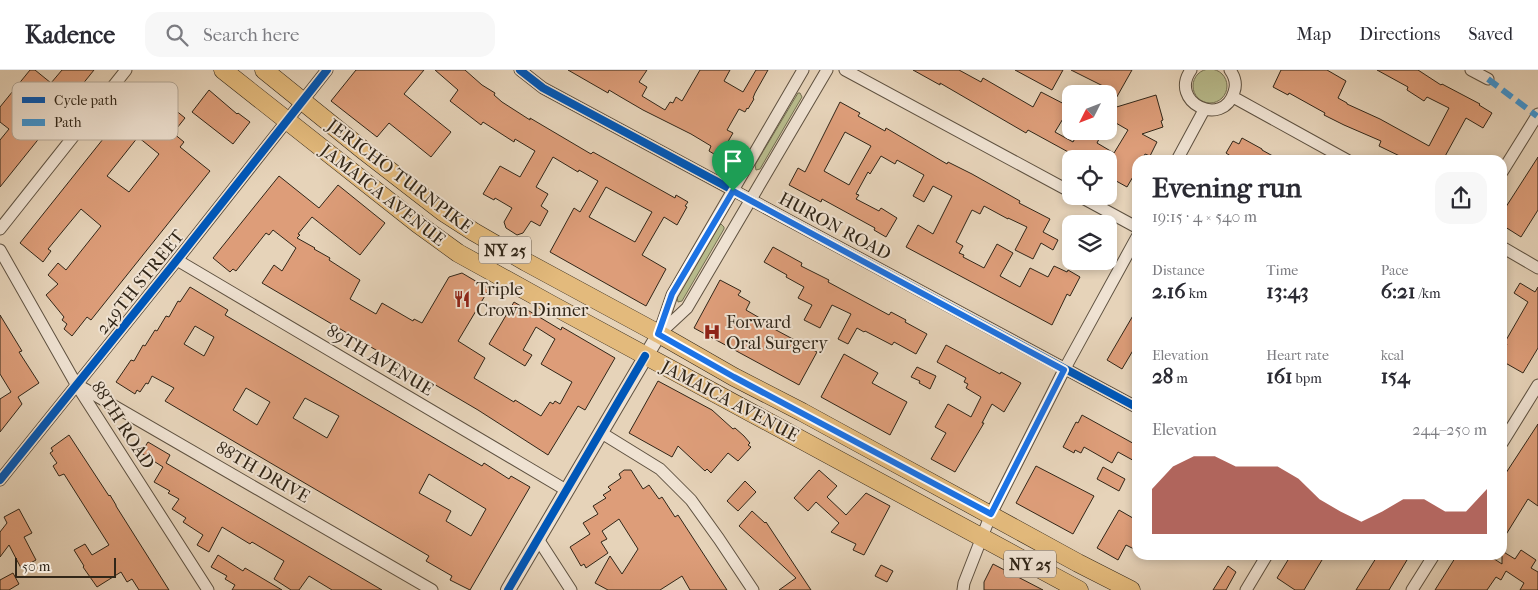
<!DOCTYPE html>
<html lang="en">
<head>
<meta charset="utf-8">
<style>
  body { margin:0; font-family:"IM FELL French Canon",serif; background:#f7f7f7; color:#2b2b33; height:100vh; display:flex; flex-direction:column; font-size:19px; white-space:nowrap }
  * { box-sizing:border-box; margin:0 }
  p { font-size:16px; color:#7c7c81 }
  .icon { flex:none; width:28px; height:28px; fill:none; stroke:currentColor; stroke-width:2; stroke-linecap:round; stroke-linejoin:round }
  .map { position:relative; flex:1; overflow:hidden }
  .details { position:absolute; left:1132px; top:85px; width:375px; height:405px; display:flex; flex-direction:column; background:#fff; border-radius:15px; box-shadow:0 2px 8px #0003 }
  .details>* { flex:none }
  .needle { width:32px; rotate:228deg }
  .controls { position:absolute; left:1062px; top:15px; display:grid; gap:10px }
  .controls a { display:grid; place-items:center; width:55px; height:55px; border-radius:10px; background:#fff; box-shadow:0 2px 8px #0003; font-size:25px }
  .scale { position:absolute; left:15px; bottom:12px; width:101px; box-sizing:border-box; padding-left:5px; border:2px solid #312618; border-top:0; font-size:14px; line-height:18px; white-space:nowrap; color:#312618; -webkit-text-stroke:4px #efe2d2; paint-order:stroke }
  .pin { position:absolute; display:grid; place-items:center; width:42px; height:42px; color:#fff; margin:-51px -21px; border-radius:50% 50% 50% 0; rotate:-45deg; box-shadow:0 0 5px #0007 }
  .pin .icon { rotate:45deg }
  .round { display:grid; place-items:center; flex:none; width:52px; height:52px; border-radius:15px; background:#f7f7f7 }
  .summary { display:flex; align-items:center; justify-content:space-between; height:85px; padding:0 20px }
  h1 { font-size:28px; font-weight:700; line-height:38px }
  .metrics { display:grid; grid-template-columns:repeat(3,1fr); gap:8px; height:85px; padding:5px 20px }
  .metrics div { display:grid; align-content:center }
  .metrics b { font-size:21px; font-weight:700 }
  .metrics small { font-size:14px; font-weight:400 }
  .metrics p { font-size:14px }
  .chart { height:140px; padding:10px 20px }
  .chart p { display:flex; justify-content:space-between }
  .chart svg { width:100%; height:90px; margin-top:5px; fill:#8f2418; opacity:.7 }
  header { display:flex; align-items:center; gap:30px; box-sizing:border-box; height:70px; padding:0 25px; background:#fff; border-bottom:1px solid #e1e1e2 }
  header strong { font-size:24px }
  nav { display:flex; gap:28px; margin-inline-start:auto; font-size:18px }
  .search { width:350px; height:45px; background:#f7f7f7; display:flex; align-items:center; gap:12px; box-sizing:border-box; padding:0 18px; border-radius:15px; color:#7c7c81; font-size:19px }
  .map>svg:first-child { display:block }
  .green { fill:#b8bb8c; stroke:#747052 }
  .building { fill:#dd9d79; stroke:#312618; fill-rule:evenodd }
  .lines { fill:none; stroke-linecap:round; stroke-linejoin:round }
  .minor-casing { stroke:#5e5140; stroke-width:13 }
  .tertiary-casing { stroke:#5e5140; stroke-width:16 }
  .primary-casing { stroke:#312618; stroke-width:19 }
  .minor { stroke:#efe2d2; stroke-width:11 }
  .tertiary { stroke:#efe2d2; stroke-width:14 }
  .primary { stroke:#e3ba7c; stroke-width:18 }
  .quiet { stroke:#3d95d4; stroke-width:6; stroke-dasharray:12 6; stroke-linecap:butt }
  .cycleway-casing { stroke:#efe2d2; stroke-width:11 }
  .cycleway { stroke:#0057b8; stroke-width:8 }
  .route-casing { stroke:#fff; stroke-width:10 }
  .route { stroke:#1a73e8; stroke-width:6 }
  .labels { text-anchor:middle; stroke-width:4; stroke-linejoin:round; paint-order:stroke }
  .shield { fill:#efe2d2; stroke:#6a5e50; stroke-width:1 }
  .shield-label { font-size:16px; font-weight:bold; fill:#312618 }
  .street-label { font-size:18px; fill:#312618; stroke:#efe2d2 }
  .poi-label { font-size:18px; fill:#312618; stroke:#efe2d2; text-anchor:start }
  .key { fill:#efe2d2; stroke:#b6aa9a; stroke-width:1 }
  .key-label { font-size:14px; fill:#312618 }
</style>
</head>
<body>
<header>
<strong>Kadence</strong>
<div class="search"><svg class="icon" aria-label="search" viewBox="0 0 24 24"><circle cx="10" cy="10" r="6"/><path d="M15 15l6 6"/></svg>Search here</div>
<nav><a>Map</a><a>Directions</a><a>Saved</a></nav>
</header>
<div class="map">
<svg width="1538" height="520" viewBox="0 0 1538 520">
  <rect width="100%" height="100%" fill="#e6d3b9"/>
  <filter id="stains"><feTurbulence type="fractalNoise" baseFrequency=".004" numOctaves="4"/><feColorMatrix values="0 0 0 0 .2 0 0 0 0 .09 0 0 0 0 .02 0 0 0 .5 -.17"/></filter>
  <radialGradient id="worn" r=".72"><stop offset=".6" stop-color="#630" stop-opacity="0"/><stop offset="1" stop-color="#630" stop-opacity=".3"/></radialGradient>
  <!-- green -->
  <path class="green" d="M1193 16a17 17 0 1 1 34 0a17 17 0 1 1-34 0Z
    M798,23H800L802,27L760,99L756,100L755,95Z
    M721,154L724,157V159L682,231L678,232L677,227L719,156Z"/>
  <!-- building -->
  <path class="building" d="M30,0H35L51,13L62,0H94L0,117V70L9,59L0,52V37Z
    M356,0H424L404,24L451,62L431,87L389,53L377,67L331,31Z
    M435,0H465L482,15L495,23L494,25L502,32L530,50V48L591,84L593,82L675,128L676,125L688,132L685,136L687,137L677,155L664,147L642,185L666,199L646,236L550,182L574,138L580,142L598,111L579,100L578,102L553,87L536,117L548,124L541,136L548,141L540,156L531,151L523,163L517,165L506,158L504,152L512,138L495,128L494,130L483,124L500,96L520,107L535,81L515,69L514,72L483,52L481,55L450,31L458,20ZM606,117L652,142L635,172L589,147Z
    M568,0H647L639,12L647,17L642,26L665,40L670,32L673,33L676,27L682,31L700,0H730L724,11L743,22L756,0H768L755,23L753,28L754,29L748,39L747,38L745,42L739,39L727,60L733,63L719,87L709,81L711,76L691,64L643,40L619,26L609,20L608,23Z
    M913,0H959L981,12L983,8L1033,37L1041,22L1070,37L1055,62L1073,72L1079,61H1103L1097,73L1114,83L1128,60L1109,49V24H1098L1103,16L1071,0H1132L1110,39L1156,25L1163,50L1161,51L1163,57L1142,64L1157,72L1150,86L1145,84L1142,90H1138V98L1127,117L1109,107V89H1099L1087,82L1084,89H1081L1028,60L1026,63L940,13V15Z
    M1015,0H1063L1052,20Z
    M1281,0H1327L1346,11L1338,28L1347,33V34L1380,49L1429,76L1449,38L1427,27L1424,31L1407,20L1408,17L1377,0H1418L1441,15L1442,14L1480,34L1479,35L1492,43L1483,58L1466,48L1443,90H1408L1379,76L1381,71L1344,55L1324,45L1325,43L1289,23L1288,25L1273,17Z
    M209,20L237,44L238,43L250,52L233,74L192,42Z
    M163,30L185,48L173,63L184,72L180,77L210,101L91,250L87,247L72,266L64,259L67,254L62,250L64,247L46,225L58,214L48,205L58,193L66,200L101,156L81,139L48,179L51,181L43,192L20,173L131,34L149,48ZM138,67L159,84L129,122L107,106Z
    M840,32L860,43L858,46L885,61L886,58L935,87L947,94L948,92L972,104L1020,131L1019,133L1050,149L1043,162L1058,170L1053,180L1041,173L1033,189L1015,180L1027,157L1008,148V149L984,136L980,144L972,140L956,172L963,176L959,183L964,185L963,187L984,198L997,174L1013,183L1000,206L1020,217L1030,198L1048,207L1054,196L1067,202L1068,200L1080,207L1070,226L1067,224L1052,255L906,177L918,155L933,164L952,126L933,116L924,132L913,126L924,105L897,90L895,94L881,86L870,104L868,102L856,124L859,125L856,129L879,141L881,138L897,148L886,167L874,160L875,158L822,129L821,132L789,115L798,98L805,102ZM845,62L871,76L849,115L824,101Z
    M1242,68L1262,79V80L1280,90H1230L1232,87L1226,83L1233,71L1239,74Z
    M1538,87V140L1521,167L1502,155V143Z
    M279,106L319,138L338,115L385,153L360,185L312,147L298,164L300,165L297,168L315,178L314,179L330,188L329,190L360,210L350,229L376,244L382,233L413,251L414,249L422,253L449,207L462,203L489,219L458,271L485,288L474,308L514,332L515,330L541,346L550,332L553,334L555,331L560,334L572,312L541,294L555,269L536,257L523,280L532,285L525,296L489,274L514,232L561,260L562,257L615,288L585,340L578,336L548,385L478,340L262,213L274,195L282,201L296,178L273,160L269,165L266,163L236,201L233,199L230,202L213,188Z
    M773,177L802,193L801,196L829,210L828,212L889,245L891,242L906,250L905,252L927,264L916,284L894,272L892,275L865,261L864,262L857,258L848,274L838,269L851,244L832,235L820,258L804,250L812,235L798,228L804,217L786,207L787,205L764,192Z
    M720,210L741,221L738,225L750,232L746,240L765,251L763,253L817,282L799,315L694,258Z
    M1520,213L1535,222L1538,217V278L1523,303L1502,291V283L1507,274L1505,272L1528,232L1514,223Z
    M190,217L228,240L225,245L322,302L482,396L484,393L509,409L511,406L530,417L470,520L450,510L452,506L426,491L429,486L412,476L165,331L174,318L152,306L148,314L146,313L140,322L137,320L135,324L116,312L131,290L134,291L143,275L145,276L155,260L157,261L166,246L169,247L178,231L180,232ZM195,256L214,267L204,286L184,274ZM246,318L270,332L257,355L233,340ZM305,328L339,346L327,368L293,348ZM429,404L486,439L471,466L446,451L451,441L419,423Z
    M1138,237V272L1122,299L1107,290Z
    M0,245L22,281L19,282L39,313L18,327L22,334L0,362V329L11,322L0,304Z
    M946,275L1000,304L1001,302L1021,313L1004,342L992,334L982,353H984L955,402L931,389L946,363L935,357L948,334L971,347L981,327L966,318L968,314L964,312L966,308L937,292Z
    M844,284L878,303L872,313L907,332L890,365L821,327Z
    M917,297L936,306L930,319L919,313L920,311L911,307Z
    M658,311L712,340L733,359L735,358L744,366L750,373L748,375L751,377L738,391L728,383L711,403L707,399L705,401L678,376L672,387L629,363Z
    M1082,345L1138,376V393L1118,382L1112,393L1084,377L1081,383L1075,380L1074,383L1063,377L1076,352L1078,353Z
    M1538,354V436L1528,429L1502,471V409Z
    M69,365L109,426L110,425L116,435V436L169,520H139L132,509L127,512L121,502L97,517L83,497L84,496L74,480L85,474L92,485L109,475L64,404L59,406L53,396L57,393L50,383L53,381L51,378Z
    M148,372L170,385L166,393L382,520H332L309,506L299,520H291L274,509L284,491L252,472L250,474L222,457L209,482L197,475L203,465L183,452L186,448L172,439L179,429L168,423L170,421L154,412L163,397L141,383Z
    M1036,396L1094,426L1073,464L1016,433Z
    M1103,397L1125,409L1119,421L1097,409Z
    M624,400H631L643,419L649,415L659,429L662,427L675,447L678,445L727,520H690L682,506L660,520H608L595,513L610,486L622,504L638,479L619,449L602,461L607,469L601,472L608,483L586,498L584,494L581,496L570,477L590,464L583,453L598,444L593,436L606,428L603,425L611,420L608,417L621,408L619,404Z
    M819,400L837,416L827,427L846,445L866,423L890,436L864,485L853,480L856,474L831,462L839,453L816,432L808,441L794,428Z
    M745,411L756,422L738,441L727,431Z
    M19,439L32,463L24,467L36,490L21,498L9,475L0,487V462L7,453L4,447Z
    M1119,440L1138,451V481L1126,475L1118,490L1097,478Z
    M752,441L765,453L766,452L811,520H779L796,508L739,456Z
    M1521,480L1536,490L1531,498L1538,502V520H1520L1524,513L1506,501L1501,510L1496,507L1487,520H1435L1457,485H1488L1502,494V481L1515,489Z
    M218,485L243,501L245,498L282,520H232L235,515L225,509L227,506L211,497Z
    M1291,485H1325L1304,520H1295L1277,508Z
    M1378,485H1410L1389,520H1356Z
    M993,494L1016,506L1043,520H984V512Z
    M881,495L893,501L887,512L875,506Z
    M1228,496L1236,502L1226,520H1213Z
    M13,503L19,514L9,520H0V510Z"/>
  <g class="lines">
    <!-- minor casing -->
    <g class="minor-casing">
      <path id="minor" d="M520,0L543,18L1138,338
        M845,0L1071,122
        M1191,0C1168,32 1223,59 1234,22C1237,14 1235,7 1230,0
        M1471,0L1488,9
        M1233,27L1347,90
        M1177,90L1204,40
        M1502,102L1538,44
        M1079,126L1138,158
        M0,159L126,0
        M1502,177L1538,198
        M0,180L76,314L208,520
        M177,190L566,420
        M659,263L672,225L803,0
        M659,264L687,238L827,0
        M76,314L432,520
        M600,362L660,399L691,430L719,469L753,520
        M1502,373L1538,315
        M0,410L177,190L327,0
        M538,469L571,520
        M963,520L964,513L991,444L1064,300L1138,165
        M1246,520L1267,485
        M1412,520L1434,485"/>
    </g>
    <!-- tertiary casing -->
    <g class="tertiary-casing">
      <path id="tertiary" d="M508,520L659,264"/>
    </g>
    <!-- primary casing -->
    <g class="primary-casing">
      <path id="primary" d="M223,0L418,154L458,183L552,235L1079,520
        M264,0L363,80L443,142L474,162L526,192L659,264L734,307L802,342L1078,493L1131,520"/>
    </g>
    <!-- minor -->
    <use href="#minor" class="minor"/>
    <!-- tertiary -->
    <use href="#tertiary" class="tertiary"/>
    <!-- primary -->
    <use href="#primary" class="primary"/>
    <!-- quiet -->
    <path class="quiet" d="M1488,9L1537,46"/>
    <!-- cycleway casing -->
    <g class="cycleway-casing">
      <path id="cycleway" d="M520,0L543,18L1138,338
        M0,410L177,190L327,0
        M508,520L645,286"/>
    </g>
    <!-- cycleway -->
    <use href="#cycleway" class="cycleway"/>
  </g>
  <g class="lines">
    <!-- route casing -->
    <g class="route-casing">
      <path id="route" d="M733,121L1064,300L991,444L734,307L658,264L672,224Z"/>
    </g>
    <!-- route -->
    <use href="#route" class="route"/>
  </g>
  <!-- icons -->
  <defs>
    <g id="restaurant-bare" transform="scale(1.35)"><path d="M-5-6h1v4h1v-4h1v4h1v-4h1v5L-1.5 .5V6h-2V.5L-5-1ZM5-6V6H3V1.5H1.5Q1.5-4 5-6Z" fill="#8f2418" stroke="#efe2d2" stroke-width="2.5" paint-order="stroke"/></g>
    <g id="hospital-bare" transform="scale(1.35)"><path d="M-5-5h3v3.5h4V-5h3V5h-3V1.5h-4V5h-3Z" fill="#8f2418" stroke="#efe2d2" stroke-width="2.5" paint-order="stroke"/></g>
  </defs>
  <g fill-rule="evenodd">
    <use href="#restaurant-bare" x="462" y="229"/>
    <use href="#hospital-bare" x="712" y="262"/>
  </g>
  <g class="labels">
    <!-- shield labels -->
    <g class="shield">
      <rect x="479" y="166.5" width="52" height="27" rx="4"/>
      <rect x="1004" y="480.5" width="52" height="27" rx="4"/>
    </g>
    <g class="shield-label">
      <text x="505" y="186">NY 25</text>
      <text x="1030" y="500">NY 25</text>
    </g>
    <!-- street labels -->
    <g class="street-label">
      <text transform="translate(400 106) rotate(37)" y="6">JERICHO TURNPIKE</text>
      <text transform="translate(383 125) rotate(38)" y="6">JAMAICA AVENUE</text>
      <text transform="translate(835 156) rotate(28)" y="6">HURON ROAD</text>
      <text transform="translate(140 212) rotate(-51)" y="6">249TH STREET</text>
      <text transform="translate(380 290) rotate(31)" y="6">89TH AVENUE</text>
      <text transform="translate(730 331) rotate(28)" y="6">JAMAICA AVENUE</text>
      <text transform="translate(123 355) rotate(57)" y="6">88TH ROAD</text>
      <text transform="translate(263 402) rotate(30)" y="6">88TH DRIVE</text>
    </g>
    <!-- poi labels -->
    <g class="poi-label">
      <text x="476" y="225">Triple<tspan x="476" dy="21">Crown Dinner</tspan></text>
      <text x="726" y="258">Forward<tspan x="726" dy="21">Oral Surgery</tspan></text>
    </g>
  </g>
  <!-- legend -->
  <rect x="12" y="12" width="166" height="58" rx="8" class="key"/>
  <rect x="22" y="27" width="23" height="6" fill="#0057b8"/>
  <rect x="22" y="49" width="23" height="7" fill="#3d95d4"/>
  <g class="key-label">
    <text x="54" y="35">Cycle path</text>
    <text x="54" y="57">Path</text>
  </g>
  <rect width="100%" height="100%" filter="url(#stains)"/>
  <rect width="100%" height="100%" fill="url(#worn)"/>
</svg>
<div class="controls">
<a><svg class="needle" viewBox="-14 -14 28 28"><path d="M0-13l5 13h-10z" fill="#e53935"/><path d="M0 13l5-13h-10z" fill="#7c7c81"/></svg></a>
<a><svg class="icon" aria-label="locate" viewBox="0 0 24 24"><circle cx="12" cy="12" r="6"/><path d="M12 2v4M12 18v4M2 12h4M18 12h4"/></svg></a>
<a><svg class="icon" aria-label="layers" viewBox="0 0 24 24"><path d="M12 4l9 5-9 5-9-5zM3 14l9 5 9-5"/></svg></a>
</div>
<div class="scale">50 m</div>
<div class="pin" style="left:733px;top:121px;background:#1e9e55"><svg class="icon" aria-label="arrive" viewBox="0 0 24 24"><path d="M6 21V4h12l-3 4 3 4H6"/></svg></div>
<section class="details">
<div class="summary"><div><h1>Evening run</h1><p>19:15 · 4 × 540 m</p></div><a class="round"><svg class="icon" aria-label="share" viewBox="0 0 24 24"><path d="M12 15V3M7 8l5-5 5 5M5 13v7h14v-7"/></svg></a></div>
<div class="metrics">
<div><p>Distance</p><b>2.16<small> km</small></b></div>
<div><p>Time</p><b>13:43</b></div>
<div><p>Pace</p><b>6:21<small> /km</small></b></div>
</div>
<div class="metrics">
<div><p>Elevation</p><b>28<small> m</small></b></div>
<div><p>Heart rate</p><b>161<small> bpm</small></b></div>
<div><p>kcal</p><b>154</b></div>
</div>
<div class="chart"><p><span>Elevation</span>244–250 m</p>
<svg viewBox="0 0 160 44" preserveAspectRatio="none"><path d="M0 44V22L10 11L20 6L30 6L40 11L50 11L60 11L70 17L80 27L90 33L100 38L110 33L120 27L130 27L140 33L150 33L160 22V44z"/></svg>
</div>
</section>
</div>
</body>
</html>
